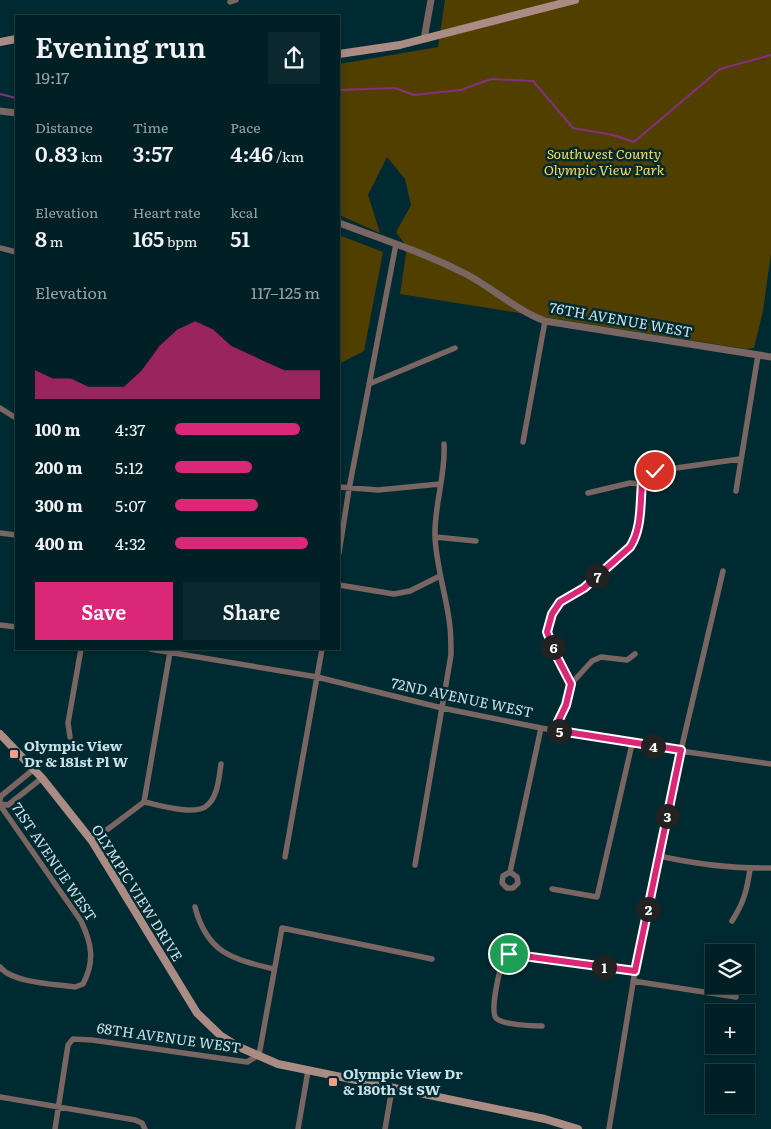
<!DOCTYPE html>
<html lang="en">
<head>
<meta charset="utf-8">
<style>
  body { margin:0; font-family:Literata,serif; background:#0a282d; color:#f1f3f6; height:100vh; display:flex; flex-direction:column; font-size:19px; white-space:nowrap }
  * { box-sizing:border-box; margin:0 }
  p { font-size:16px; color:#95a3a7 }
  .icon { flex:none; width:28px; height:28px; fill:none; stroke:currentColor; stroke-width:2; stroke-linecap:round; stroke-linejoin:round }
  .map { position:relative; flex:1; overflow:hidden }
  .details { position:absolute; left:15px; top:15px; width:325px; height:635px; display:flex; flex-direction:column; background:#002025; border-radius:0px; box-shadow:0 2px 8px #0003,0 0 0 1px #223e42 }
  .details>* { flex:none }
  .tools { position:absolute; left:705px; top:944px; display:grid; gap:10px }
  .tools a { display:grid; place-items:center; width:50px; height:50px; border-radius:0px; background:#002025; box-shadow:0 2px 8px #0003,0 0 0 1px #223e42; font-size:25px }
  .pin { position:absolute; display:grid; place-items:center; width:42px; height:42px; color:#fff; margin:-21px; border:2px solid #fff; border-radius:50%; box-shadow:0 1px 5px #0007 }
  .km { position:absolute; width:25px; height:25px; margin:-12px; border-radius:50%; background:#222; color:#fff; font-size:14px; line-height:25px; text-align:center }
  .round { display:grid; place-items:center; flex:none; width:52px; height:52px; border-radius:0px; background:#0a282d }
  .summary { display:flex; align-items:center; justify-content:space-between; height:85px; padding:0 20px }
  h1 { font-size:28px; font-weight:600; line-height:38px }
  .figures { display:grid; grid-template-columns:repeat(3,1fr); gap:8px; height:85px; padding:5px 20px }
  .figures div { display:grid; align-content:center }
  .figures b { font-size:21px; font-weight:600 }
  .figures small { font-size:14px; font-weight:400 }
  .figures p { font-size:14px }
  .chart { height:140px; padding:10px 20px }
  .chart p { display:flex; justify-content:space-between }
  .chart svg { width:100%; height:90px; margin-top:5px; fill:#db2777; opacity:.7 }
  .button { display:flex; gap:10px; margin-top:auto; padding:10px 20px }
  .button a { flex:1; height:58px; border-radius:0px; background:#db2777; color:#fff; font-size:20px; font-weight:600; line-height:58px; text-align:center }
  .button a+a { background:#0a282d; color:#f1f3f6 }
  ul { padding:0 20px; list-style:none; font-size:16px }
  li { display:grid; grid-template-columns:80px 60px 1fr; align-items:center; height:38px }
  li i { height:12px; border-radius:6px; background:#db2777 }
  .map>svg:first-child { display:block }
  .green { fill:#513f00 }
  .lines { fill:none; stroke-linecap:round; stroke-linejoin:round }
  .stream { stroke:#85317d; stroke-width:2 }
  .minor { stroke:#796662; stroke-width:5.5 }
  .tertiary { stroke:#796662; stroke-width:7 }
  .secondary { stroke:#aa8c85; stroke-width:8 }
  .route-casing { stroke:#fff; stroke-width:10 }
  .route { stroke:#db2777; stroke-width:6 }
  .poi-dot { fill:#f49d8c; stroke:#002a31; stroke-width:2 }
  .labels { text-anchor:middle; stroke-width:5; stroke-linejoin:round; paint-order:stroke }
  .park-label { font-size:14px; font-style:italic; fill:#ffd962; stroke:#002a31 }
  .street-label { font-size:14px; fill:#c9e3e8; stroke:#002a31 }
  .poi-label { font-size:14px; font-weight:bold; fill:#c9e3e8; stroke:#002a31; text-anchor:start }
</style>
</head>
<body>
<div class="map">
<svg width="771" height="1129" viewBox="0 0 771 1129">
  <rect width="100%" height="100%" fill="#002a31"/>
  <!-- green -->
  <path class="green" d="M445,0H771V253L763,311L754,348L746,349L400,294L407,247L396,232L411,205L405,179L387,157L368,195L380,233L339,215V177L341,172L339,121V64L438,47Z
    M339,235L383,252L364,351L339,364Z"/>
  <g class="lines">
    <!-- stream -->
    <path class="stream" d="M339,90L395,88L414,95L461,90L491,79L533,81L573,128L613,135L634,142L720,69L771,55
      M0,94L16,98"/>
    <!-- minor -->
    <path class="minor" d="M230,2L236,0
      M0,248L16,252
      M369,384L455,348
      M0,408L16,418
      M523,442L545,321
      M339,487L378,490L440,484
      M736,491L758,355
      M588,493L630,483L642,484
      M0,533L16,535
      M435,537L476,541
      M339,553L349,489L396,244
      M339,585L394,594L410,591L440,576
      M0,625L16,627
      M150,649L317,677L442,708L541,728L632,744L771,764
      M571,684L592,661L601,657L627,660L635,654
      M554,730L566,705L571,684L556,655L547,632L552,614L560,602L584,588L630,547C642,529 640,504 642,483L655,471L740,459
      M70,737L68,723L81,649
      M0,800L1,796L34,769
      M144,802L170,652
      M0,804L8,805L42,778
      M0,805L81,921C92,944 95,961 83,984L75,987C56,984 12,983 0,967
      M92,841L144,802C159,805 192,815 205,807C218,799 219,777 221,764
      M659,856C696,864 733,869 771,868
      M285,857L322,649
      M415,865L451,655C451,646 451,636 450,627C447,597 436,567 435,536C434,505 446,475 444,444
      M510,872L517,877L518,883L513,888H507L502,883L503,876L510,872L541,728
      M552,889L597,897L632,744
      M195,907C207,953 232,959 274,969
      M732,921C744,902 747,890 750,869
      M633,981L736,997
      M542,1026C533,1026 502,1025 496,1018C490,1011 499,969 504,960C505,958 508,956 509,954L635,971
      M0,1097L135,1120L142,1123L145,1129
      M55,1129L68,1045L73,1039L92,1040L247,1062L259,1055L282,928L432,959
      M298,1129L308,1071
      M385,1129L392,1089
      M609,1129L635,971L681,750L723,571"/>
    <!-- tertiary -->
    <path class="tertiary" d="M424,39L431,0
      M0,111L16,113
      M339,223C382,239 425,253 466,274C494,289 516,310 545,321L771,357"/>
    <!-- secondary -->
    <path class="secondary" d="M0,42L16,39
      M339,54L400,45L575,0
      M0,734L42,778L92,841L197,1013L221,1036L239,1047L278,1064L545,1119L578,1129"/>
  </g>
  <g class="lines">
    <!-- route casing -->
    <g class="route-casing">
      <path id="route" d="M509,954L635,971L681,750L554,730L566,705L571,684L556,655L547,632L552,614L560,602L584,588L630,547C642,529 640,504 642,483L655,471"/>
    </g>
    <!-- route -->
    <use href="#route" class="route"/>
  </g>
  <!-- markers -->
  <g class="poi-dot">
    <rect x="9" y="749" width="10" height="10" rx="2.5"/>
    <rect x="328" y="1077" width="10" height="10" rx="2.5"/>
  </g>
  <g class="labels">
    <!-- park labels -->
    <g class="park-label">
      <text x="604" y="159">Southwest County<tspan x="604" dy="16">Olympic View Park</tspan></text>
    </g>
    <!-- street labels -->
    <g class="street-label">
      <text transform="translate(621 320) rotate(10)" y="5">76TH AVENUE WEST</text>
      <text transform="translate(462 698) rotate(12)" y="5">72ND AVENUE WEST</text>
      <text transform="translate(54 862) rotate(56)" y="5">71ST AVENUE WEST</text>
      <text transform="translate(137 893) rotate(58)" y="5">OLYMPIC VIEW DRIVE</text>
      <text transform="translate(169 1038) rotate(8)" y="5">68TH AVENUE WEST</text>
    </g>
    <!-- poi labels -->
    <g class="poi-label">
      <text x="24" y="751">Olympic View<tspan x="24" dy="16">Dr &amp; 181st Pl W</tspan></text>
      <text x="343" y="1079">Olympic View Dr<tspan x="343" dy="16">&amp; 180th St SW</tspan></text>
    </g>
  </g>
</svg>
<div class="tools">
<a><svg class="icon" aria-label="layers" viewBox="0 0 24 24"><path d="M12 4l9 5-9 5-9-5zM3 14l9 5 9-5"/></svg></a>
<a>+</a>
<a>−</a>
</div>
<div class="pin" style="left:509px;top:954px;background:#1e9e55"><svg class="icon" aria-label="arrive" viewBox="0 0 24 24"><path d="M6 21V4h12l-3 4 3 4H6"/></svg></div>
<div class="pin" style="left:655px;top:471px;background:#d93025"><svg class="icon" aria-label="check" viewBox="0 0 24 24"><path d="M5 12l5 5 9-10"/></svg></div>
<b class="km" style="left:604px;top:967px">1</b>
<b class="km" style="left:648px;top:909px">2</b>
<b class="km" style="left:667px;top:816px">3</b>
<b class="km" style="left:653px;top:746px">4</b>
<b class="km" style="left:559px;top:731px">5</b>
<b class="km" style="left:553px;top:647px">6</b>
<b class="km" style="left:597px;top:576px">7</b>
<section class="details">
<div class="summary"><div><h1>Evening run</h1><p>19:17</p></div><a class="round"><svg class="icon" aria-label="share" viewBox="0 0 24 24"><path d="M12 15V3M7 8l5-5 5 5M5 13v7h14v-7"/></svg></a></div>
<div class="figures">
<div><p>Distance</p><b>0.83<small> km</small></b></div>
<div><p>Time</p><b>3:57</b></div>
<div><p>Pace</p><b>4:46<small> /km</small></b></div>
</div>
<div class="figures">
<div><p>Elevation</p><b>8<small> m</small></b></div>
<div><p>Heart rate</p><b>165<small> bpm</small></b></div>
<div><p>kcal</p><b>51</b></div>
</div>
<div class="chart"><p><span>Elevation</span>117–125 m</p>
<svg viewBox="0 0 160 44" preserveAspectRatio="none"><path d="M0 44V30L10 34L20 34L30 38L40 38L50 38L60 30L70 18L80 10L90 6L100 10L110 18L120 22L130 26L140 30L150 30L160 30V44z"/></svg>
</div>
<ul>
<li><b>100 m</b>4:37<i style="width:86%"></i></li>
<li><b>200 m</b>5:12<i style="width:53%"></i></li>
<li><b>300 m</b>5:07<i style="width:57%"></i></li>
<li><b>400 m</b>4:32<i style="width:92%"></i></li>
</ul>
<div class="button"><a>Save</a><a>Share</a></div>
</section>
</div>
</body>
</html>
